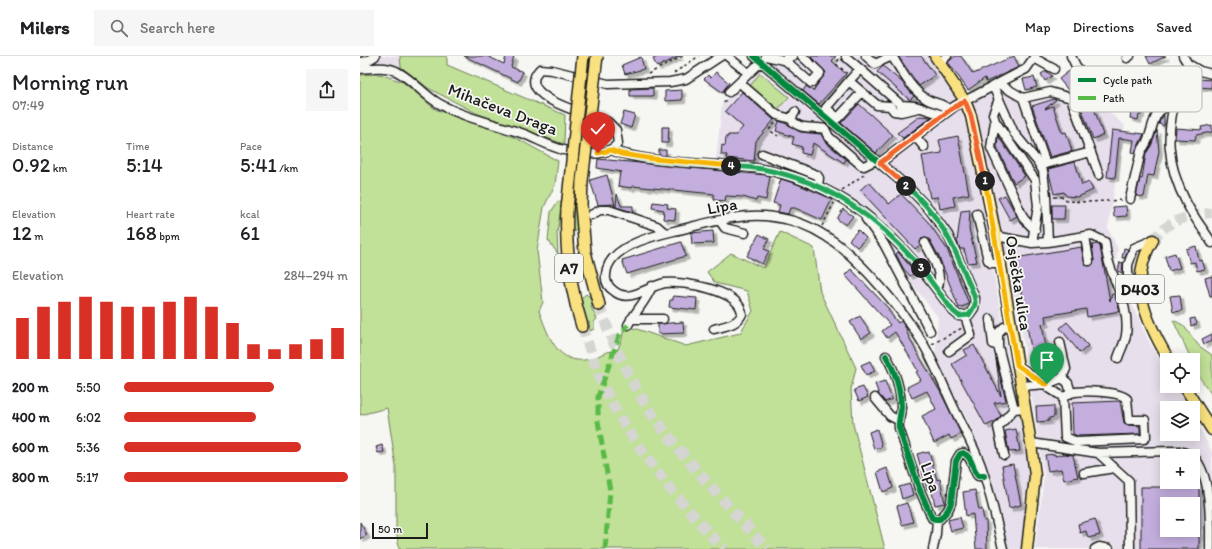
<!DOCTYPE html>
<html lang="en">
<head>
<meta charset="utf-8">
<style>
  body { margin:0; font-family:Itim,sans-serif; background:#f6f6f6; color:#202124; height:100vh; display:flex; flex-direction:column; font-size:15px; white-space:nowrap }
  * { box-sizing:border-box; margin:0 }
  p { font-size:13px; color:#757577 }
  .icon { flex:none; width:22px; height:22px; fill:none; stroke:currentColor; stroke-width:2; stroke-linecap:round; stroke-linejoin:round }
  .map { position:relative; flex:1; overflow:hidden }
  .side { display:flex; flex-direction:column; background:#fff; width:360px }
  .side>* { flex:none }
  .buttons { position:absolute; left:800px; top:297px; display:grid; gap:8px }
  .buttons a { display:grid; place-items:center; width:40px; height:40px; border-radius:0px; background:#fff; box-shadow:0 2px 10px #0003; font-size:20px }
  .scale { position:absolute; left:12px; bottom:10px; width:56px; box-sizing:border-box; padding-left:4px; border:2px solid #1c1c1c; border-top:0; font-size:11px; line-height:14px; white-space:nowrap; color:#1c1c1c; -webkit-text-stroke:3px #f6f6f2; paint-order:stroke }
  .pin { position:absolute; display:grid; place-items:center; width:34px; height:34px; color:#fff; margin:-41px -17px; border-radius:50% 50% 50% 0; rotate:-45deg; box-shadow:0 0 4px #0007 }
  .pin .icon { rotate:45deg }
  .km { position:absolute; width:20px; height:20px; margin:-10px; border-radius:50%; background:#222; color:#fff; font-size:11px; line-height:20px; text-align:center }
  .round { display:grid; place-items:center; flex:none; width:42px; height:42px; border-radius:0px; background:#f6f6f6 }
  .summary { display:flex; align-items:center; justify-content:space-between; height:68px; padding:0 12px }
  h1 { font-size:22px; font-weight:600; line-height:30px }
  .stats { display:grid; grid-template-columns:repeat(3,1fr); gap:6px; height:68px; padding:4px 12px }
  .stats div { display:grid; align-content:center }
  .stats b { font-size:20px; font-weight:600 }
  .stats small { font-size:11px; font-weight:400 }
  .stats p { font-size:11px }
  .chart { height:112px; padding:8px 12px }
  .chart p { display:flex; justify-content:space-between }
  .chart svg { width:100%; height:72px; margin-top:4px; stroke:#d93025; stroke-width:6 }
  ul { padding:0 12px; list-style:none; font-size:13px }
  li { display:grid; grid-template-columns:64px 48px 1fr; align-items:center; height:30px }
  li i { height:10px; border-radius:5px; background:#d93025 }
  header { display:flex; align-items:center; gap:24px; box-sizing:border-box; height:56px; padding:0 20px; background:#fff; border-bottom:1px solid #e0e0e0 }
  header strong { font-size:19px }
  nav { display:flex; gap:22px; margin-inline-start:auto; font-size:14px }
  .search { width:280px; height:36px; background:#f6f6f6; display:flex; align-items:center; gap:10px; box-sizing:border-box; padding:0 14px; border-radius:0px; color:#757577; font-size:15px }
  main { display:flex; flex:1; min-height:0 }
  .map>svg:first-child { display:block }
  .built { fill:#e7e0ec; fill-rule:evenodd }
  .green { fill:#c1e098; stroke:#6e7e5a }
  .building { fill:#c3aedd; stroke:#1c1c1c; fill-rule:evenodd; filter:url(#shadow) }
  .lines { fill:none; stroke-linecap:round; stroke-linejoin:round }
  .major-tunnel { stroke:#d5d5d2; stroke-width:10; stroke-dasharray:10 5; stroke-linecap:butt }
  .highway-tunnel { stroke:#d5d5d2; stroke-width:11; stroke-dasharray:11 5.5; stroke-linecap:butt }
  .minor-casing { stroke:#1c1c1c; stroke-width:11 }
  .major-casing { stroke:#1c1c1c; stroke-width:13 }
  .highway-casing { stroke:#1c1c1c; stroke-width:14 }
  .path { stroke:#1c1c1c; stroke-width:1.5; stroke-dasharray:3 3; stroke-linecap:butt }
  .minor { stroke:#f6f6f2; stroke-width:8 }
  .major { stroke:#f9e181; stroke-width:10 }
  .highway { stroke:#f9e181; stroke-width:11 }
  .highway-bridge-casing { stroke:#1c1c1c; stroke-width:14; stroke-linecap:butt }
  .highway-bridge { stroke:#f9e181; stroke-width:11 }
  .quiet { stroke:#58b947; stroke-width:5; stroke-dasharray:10 5; stroke-linecap:butt }
  .cycleway-casing { stroke:#f6f6f2; stroke-width:8 }
  .cycleway { stroke:#00873e; stroke-width:6 }
  .split-1-casing { stroke:#fff; stroke-width:8 }
  .split-2-casing { stroke:#fff; stroke-width:8 }
  .split-3-casing { stroke:#fff; stroke-width:8 }
  .split-4-casing { stroke:#fff; stroke-width:8 }
  .split-5-casing { stroke:#fff; stroke-width:8 }
  .split-1 { stroke:#f5b400; stroke-width:5 }
  .split-2 { stroke:#f0652b; stroke-width:5 }
  .split-3 { stroke:#22a559; stroke-width:5 }
  .split-4 { stroke:#22a559; stroke-width:5 }
  .split-5 { stroke:#f5b400; stroke-width:5 }
  .labels { text-anchor:middle; stroke-width:3.5; stroke-linejoin:round; paint-order:stroke }
  .shield { fill:#f6f6f2; stroke:#5d5d5c; stroke-width:1 }
  .shield-label { font-size:16px; font-weight:bold; fill:#1c1c1c }
  .street-label { font-size:17px; fill:#1c1c1c; stroke:#f6f6f2 }
  .key { fill:#f6f6f2; stroke:#b5b5b2; stroke-width:1 }
  .key-label { font-size:11px; fill:#1c1c1c }
</style>
</head>
<body>
<header>
<strong>Milers</strong>
<div class="search"><svg class="icon" aria-label="search" viewBox="0 0 24 24"><circle cx="10" cy="10" r="6"/><path d="M15 15l6 6"/></svg>Search here</div>
<nav><a>Map</a><a>Directions</a><a>Saved</a></nav>
</header>
<main>
<section class="side">
<div class="summary"><div><h1>Morning run</h1><p>07:49</p></div><a class="round"><svg class="icon" aria-label="share" viewBox="0 0 24 24"><path d="M12 15V3M7 8l5-5 5 5M5 13v7h14v-7"/></svg></a></div>
<div class="stats">
<div><p>Distance</p><b>0.92<small> km</small></b></div>
<div><p>Time</p><b>5:14</b></div>
<div><p>Pace</p><b>5:41<small> /km</small></b></div>
</div>
<div class="stats">
<div><p>Elevation</p><b>12<small> m</small></b></div>
<div><p>Heart rate</p><b>168<small> bpm</small></b></div>
<div><p>kcal</p><b>61</b></div>
</div>
<div class="chart"><p><span>Elevation</span>284–294 m</p>
<svg viewBox="0 0 160 44" preserveAspectRatio="none"><path d="M5 44V19M15 44V12M25 44V9M35 44V6M45 44V9M55 44V12M65 44V12M75 44V9M85 44V6M95 44V12M105 44V22M115 44V35M125 44V38M135 44V35M145 44V32M155 44V25"/></svg>
</div>
<ul>
<li><b>200 m</b>5:50<i style="width:67%"></i></li>
<li><b>400 m</b>6:02<i style="width:59%"></i></li>
<li><b>600 m</b>5:36<i style="width:79%"></i></li>
<li><b>800 m</b>5:17<i style="width:100%"></i></li>
</ul>
</section>
<div class="map">
<svg width="852" height="493" viewBox="0 0 852 493">
  <defs>
    <filter id="shadow"><feDropShadow dx="3.5" dy="3.5" stdDeviation="0" flood-color="#0004"/></filter>
  </defs>
  <rect width="100%" height="100%" fill="#f6f6f2"/>
  <filter id="ink" filterUnits="userSpaceOnUse"><feTurbulence type="fractalNoise" baseFrequency=".025" numOctaves="2"/><feDisplacementMap in="SourceGraphic" scale="8" xChannelSelector="R" yChannelSelector="G"/><feConvolveMatrix kernelMatrix="1 2 1 2 8 2 1 2 1" color-interpolation-filters="sRGB"/></filter>
  <g filter="url(#ink)">
    <!-- built -->
    <path class="built" d="M0,0H40L41,11L34,9H0Z
      M403,0H467L476,9L483,0H568L602,51L640,33L653,42L685,31L728,37L765,70L748,172L758,193L754,216L767,237L789,286L807,316V330H816L829,352H807V378H833V359L852,396V493H675L684,421L662,277L647,200L631,202L657,349L671,418L663,493H642L613,376L575,300L578,261L477,133L441,118L424,112L356,104L362,47L384,23L397,12L508,104H518L401,2ZM807,400H833V426H807ZM807,448H833V474H807Z"/>
    <!-- green -->
    <path class="green" d="M40,0H87V9L205,59L204,88L116,57L68,32L41,11Z
      M400,17L429,41L418,53L390,30Z
      M20,18L43,26L75,53L156,82L198,105L195,129L184,151L177,195L183,246L179,255C188,278 197,311 230,303C242,300 242,295 257,295L262,283L264,270L277,273L326,290L380,277L393,255L387,235L355,227L347,216L371,197L403,212L420,176L454,192L460,236L496,312L491,333L493,368L525,493H39L36,472V411L27,352L0,359V19Z
      M198,145L202,147L197,177L198,198L188,184L191,156Z
      M213,148L216,149L217,173L214,176L212,174Z
      M226,238L231,242L234,249L231,251L237,263L234,266V273L230,275L229,266H227L220,243Z
      M813,264L823,269L839,290L852,299V339L840,322Z"/>
    <!-- building -->
    <path class="building" d="M104,0H127L144,8L146,0H154L151,11L163,16L158,26Z
      M299,0H320L297,11L293,3Z
      M450,0H476L472,5L486,18L459,48L443,35L446,30L453,35L466,16Z
      M538,0H561L575,19L559,30Z
      M595,0H601L613,18L654,0L659,11L626,26L625,22L608,34L588,6Z
      M786,0H806L790,8Z
      M281,1L284,13L265,18L262,9Z
      M523,10L543,27L554,40L550,44L517,16Z
      M744,14L746,15L745,17L747,19L743,26L741,25L736,34L742,39L733,49L743,79L733,83L717,41L729,37L726,34Z
      M686,15L692,20L685,25L681,18Z
      M709,15L717,26L708,34L699,23Z
      M356,16L369,27L362,36L344,23L348,19L351,22Z
      M674,21L677,31L666,34L663,23Z
      M839,23L852,24L851,32L838,31Z
      M293,32V40H270V33Z
      M322,34V44L305,45V35Z
      M382,36L414,64L396,85L394,105L366,102L367,99H361L362,89L365,90L366,81H368V79H376L383,71L365,55Z
      M694,43L696,44L685,53L693,50L702,77L706,76L712,95L690,101L672,50Z
      M773,46L781,47V59H779L778,64L770,62Z
      M499,48L533,79L516,97L481,67Z
      M264,56L275,59L271,72L260,68Z
      M804,59V70L799,68L800,64Z
      M560,60L571,61L543,82L537,77Z
      M419,65L427,68L440,76L461,78L465,86L486,103L484,107L453,87L450,99L441,97L442,91L432,88L434,81L416,75Z
      M852,69V76L836,79L835,84L815,83L816,72L842,74L841,71Z
      M302,71H309L308,87H302Z
      M752,74L784,78L775,97L772,96L774,84L759,82L755,122L747,121Z
      M797,74L799,95L794,120L788,119L784,141L776,140L780,122L782,123L786,97L791,90Z
      M598,80L609,138L593,141L595,150L580,153L578,141L570,142L562,100L582,97L579,84Z
      M638,80L665,120L654,127L637,91Z
      M299,94H306V100L299,99Z
      M238,103L406,119L410,120L406,144L397,142L396,145L383,141L366,140L365,145L354,144V138L272,130V132L258,130L260,116H262L237,112Z
      M715,106L722,129L729,126L733,134L718,141L706,140L704,136L694,138L688,113Z
      M247,119L254,145L255,150L253,148L238,149L230,124Z
      M421,123L437,128L472,143L462,164L435,152H430L428,158L418,156L420,149L413,147Z
      M509,126L529,148L541,138L568,166L587,193L609,248L599,252L579,201L570,184L566,182H562L560,189L555,193L500,134Z
      M257,138L261,150H273V156L256,151Z
      M645,139L657,160L650,164L638,142Z
      M293,146L308,148L307,152L316,153L315,164L303,163L304,154L292,152Z
      M692,149H705L704,163H692Z
      M766,150L767,160L754,161L753,151Z
      M483,153L493,160L486,169L477,163Z
      M610,154L609,173L617,206L608,207L604,193H600L597,185L601,155Z
      M498,174L506,182L497,191L489,184Z
      M353,175L354,187L332,188L331,177Z
      M399,178L409,183L404,193L409,195L402,208L387,200Z
      M321,186L326,200L267,218L262,204Z
      M737,188L740,190L750,245L752,238H754L760,255L727,261L726,253L685,260L686,267L682,268L690,315L679,317L678,314L675,315L655,202L721,191L725,208L730,210L734,205L732,189Z
      M836,190L839,205L842,204L845,213L837,215L835,206L830,207L826,193Z
      M764,192L768,193L765,202H762Z
      M538,196L555,216L550,220L543,212L536,198Z
      M815,197L820,212L809,215L805,200Z
      M760,206L763,207L762,217L758,215Z
      M491,213L529,253L528,254L538,267L541,265L547,274L546,275L555,293L581,337L601,378L591,383L589,379L574,387L562,360L576,353L567,335L552,342L547,331L561,324L556,316L558,315L535,276L527,282L522,275L530,269L485,219Z
      M852,220V240H850L845,222Z
      M820,239L822,255L813,256L810,240Z
      M313,240L337,242L336,254L309,251L310,244H313Z
      M500,260L511,277L501,283L490,266Z
      M835,262L837,268L831,270L830,263Z
      M323,266L324,277L298,278V268Z
      M707,266L728,290L720,297L700,272Z
      M852,278V285L844,288L842,283Z
      M614,289L641,340L636,303L646,345L634,347L641,360L636,365L626,370L592,308L607,299L604,294Z
      M510,305L515,315L506,319L501,309Z
      M525,325L532,343L525,346L519,339L515,328Z
      M503,331L508,341L499,345L494,334Z
      M760,345L764,367L769,369L780,370V378L718,380L713,378L712,347Z
      M694,350V361L689,362V365L677,366L676,351Z
      M517,373L522,391L514,393L509,376Z
      M656,373L660,395L649,396L645,375Z
      M22,389L24,396L18,397L16,391Z
      M564,396L565,397L569,396L577,424L580,423L585,447L575,449L571,432L567,433L557,398Z
      M695,398V400L704,398L713,399L718,421L704,424L701,413L688,415L685,399Z
      M653,408L661,449L649,452L642,410Z
      M527,412L533,432L523,436L517,416Z
      M550,428L553,439L542,443L539,431Z
      M781,431H839V493H781ZM807,448H833V474H807Z
      M615,434L619,454L622,453L624,465L626,464L627,493H616L613,458L606,460L603,436Z
      M547,447L553,466L542,469L537,450Z
      M600,461L603,472L591,475L588,464Z
      M735,463L740,479L728,482L726,475L720,477L718,468Z
      M0,466L7,479L0,483Z"/>
    <g class="lines">
      <!-- major-tunnel -->
      <path class="major-tunnel" d="M793,184C808,164 828,159 852,157"/>
      <!-- highway-tunnel -->
      <path class="highway-tunnel" d="M239,249C254,292 275,337 303,373C335,415 372,454 407,493
        M222,270C231,296 239,325 253,349C283,402 322,449 364,493"/>
      <!-- minor casing -->
      <g class="minor-casing">
        <path id="minor" d="M367,0L388,17
          M406,0L423,4L433,0
          M506,0L515,8L532,0C541,14 550,32 565,42C573,48 581,46 590,54
          M711,0L716,10L727,24
          M823,0L828,8C822,17 821,24 818,34C805,76 806,108 827,148C834,162 844,174 852,187
          M486,1L500,13
          M674,2L694,13
          M767,2L770,0
          M425,4L451,27L460,17L442,0
          M0,6L7,5L15,0
          M580,6L587,0
          M828,8L840,15L852,18
          M0,13C12,12 25,10 36,15C52,23 63,38 78,47C104,62 136,68 164,78C177,83 190,91 204,94C220,98 248,102 258,87L256,74L248,66C233,59 152,42 180,13L192,14L248,28L310,26L326,23L361,0
          M489,25L466,52L478,62L502,36
          M381,28L417,59L431,63
          M639,28L663,42
          M633,30L654,77L677,105L683,115L686,140L688,186
          M369,36L401,6
          M639,43L633,58L635,65L675,124L678,150L672,187
          M559,52L541,56L534,55L530,50L517,49L489,25L500,13L541,49L555,50L583,59
          M435,56L431,63C439,75 453,70 465,73L469,81L501,109L504,110L516,104
          M635,65L631,92L664,163L675,174
          M555,80L564,91
          M251,94C287,107 330,106 368,110C381,111 395,111 407,114C497,133 541,185 593,255L599,260L609,259L614,252L615,242L588,179L569,153L550,133L394,0
          M731,96L686,108L663,42L690,36L711,42L739,119
          M402,98L457,119L459,122L458,130
          M520,107L595,50L666,13L675,0
          M770,143L781,95C797,77 786,57 813,47
          M617,158L628,204L631,207H640
          M231,159L240,154H249L297,170L305,177
          M506,163L524,188L570,275
          M360,165L365,172L385,177
          M636,180L672,187L688,186L731,179L745,186C747,219 771,245 766,279C765,287 760,295 758,302
          M725,180L729,205
          M565,187C572,200 584,219 577,233
          M781,235L768,220V209L774,192L793,184
          M271,263H303
          M630,263L633,288L638,290
          M268,269C275,256 287,244 292,230
          M650,270L644,271L638,277V290L654,353L665,352
          M354,273C365,270 377,269 382,258C381,234 323,225 305,227C288,230 269,248 254,235C248,231 245,226 246,219C247,191 292,180 314,175C345,168 381,156 413,161C432,163 452,171 467,181C499,201 546,258 565,291C576,311 585,333 595,354C603,371 613,389 620,407C630,434 636,464 643,493
          M589,295L611,279L605,260
          M526,300C535,314 541,335 541,351C541,359 538,364 539,372L559,432L572,462L575,463H580L588,454L591,447L596,405L600,398L603,397C613,401 612,413 618,420H624
          M657,309L684,328
          M702,322L708,327L711,337
          M687,328L689,332L703,341C706,340 709,338 711,337C723,334 759,335 767,343L769,364H785L786,381L784,383L717,386L705,381L703,341
          M661,330L687,328L702,322L706,313L700,286
          M515,342L530,360L538,364
          M671,387L738,397L811,395H820L833,400
          M738,397L769,425L770,493
          M644,399L638,371L654,353
          M833,400C852,420 850,465 850,493
          M724,417L754,412
          M573,493L576,478L577,463
          M735,493L739,491L749,493"/>
      </g>
      <!-- major casing -->
      <g class="major-casing">
        <path id="major" d="M575,0L605,45L611,60L636,180L671,387L675,420L667,493
          M793,184C767,226 786,265 809,304
          M824,330L852,374"/>
      </g>
      <!-- highway casing -->
      <g class="highway-casing">
        <path id="highway" d="M221,149L225,196L239,249
          M207,153C205,194 210,232 222,270"/>
      </g>
      <!-- path -->
      <path class="path" d="M479,3L476,8L487,17
        M314,17L339,0
        M288,18L323,0
        M364,47L367,42
        M415,67L409,74L418,80
        M482,134L505,118
        M694,141H704L707,145L728,146L764,144
        M462,170L474,147
        M572,288L602,272"/>
      <!-- minor -->
      <use href="#minor" class="minor"/>
      <!-- major -->
      <use href="#major" class="major"/>
      <!-- highway -->
      <use href="#highway" class="highway"/>
      <!-- highway-bridge casing -->
      <g class="highway-bridge-casing">
        <path id="highway-bridge" d="M221,149L222,125L237,0
          M207,153L223,0"/>
      </g>
      <!-- highway-bridge -->
      <use href="#highway-bridge" class="highway-bridge"/>
      <!-- quiet -->
      <path class="quiet" d="M245,493L250,435L238,365V341L259,280L268,269"/>
      <!-- cycleway casing -->
      <g class="cycleway-casing">
        <path id="cycleway" d="M251,94C287,107 330,106 368,110C381,111 395,111 407,114C497,133 541,185 593,255L599,260L609,259L614,252L615,242L588,179L569,153L550,133L394,0
          M526,300C535,314 541,335 541,351C541,359 538,364 539,372L559,432L572,462L575,463H580L588,454L591,447L596,405L600,398L603,397C613,401 612,413 618,420H624"/>
      </g>
      <!-- cycleway -->
      <use href="#cycleway" class="cycleway"/>
    </g>
  </g>
  <g class="lines" filter="url(#ink)">
    <!-- split-1 casing -->
    <g class="split-1-casing">
      <path id="split-1" d="M625,125L657,309L684,328H687"/>
    </g>
    <!-- split-2 casing -->
    <g class="split-2-casing">
      <path id="split-2" d="M546,130L520,107L590,54L605,45L611,60L625,125"/>
    </g>
    <!-- split-3 casing -->
    <g class="split-3-casing">
      <path id="split-3" d="M546,130C578,157 593,187 608,225C611,232 616,241 615,248C614,252 611,256 609,259L599,260L593,255L561,212"/>
    </g>
    <!-- split-4 casing -->
    <g class="split-4-casing">
      <path id="split-4" d="M371,110C383,111 396,111 407,114C471,127 519,163 561,212"/>
    </g>
    <!-- split-5 casing -->
    <g class="split-5-casing">
      <path id="split-5" d="M238,97L251,94L261,98L294,103L371,110"/>
    </g>
    <!-- split-1 -->
    <use href="#split-1" class="split-1"/>
    <!-- split-2 -->
    <use href="#split-2" class="split-2"/>
    <!-- split-3 -->
    <use href="#split-3" class="split-3"/>
    <!-- split-4 -->
    <use href="#split-4" class="split-4"/>
    <!-- split-5 -->
    <use href="#split-5" class="split-5"/>
  </g>
  <g class="labels">
    <!-- shield labels -->
    <g class="shield">
      <rect x="195" y="198" width="28" height="28" rx="3"/>
      <rect x="756" y="219" width="48" height="28" rx="3"/>
    </g>
    <g class="shield-label">
      <text x="209" y="218">A7</text>
      <text x="780" y="239">D403</text>
    </g>
    <!-- street labels -->
    <g class="street-label">
      <text transform="translate(143 53) rotate(21)" y="6">Mihačeva Draga</text>
      <text transform="translate(362 150) rotate(-10)" y="6">Lipa</text>
      <text transform="translate(659 227) rotate(81)" y="6">Osječka ulica</text>
      <text transform="translate(571 421) rotate(70)" y="6">Lipa</text>
    </g>
  </g>
  <!-- legend -->
  <rect x="710" y="10" width="132" height="46" rx="6" class="key"/>
  <rect x="718" y="22" width="18" height="4" fill="#00873e"/>
  <rect x="718" y="40" width="18" height="4" fill="#58b947"/>
  <g class="key-label">
    <text x="743" y="28">Cycle path</text>
    <text x="743" y="46">Path</text>
  </g>
</svg>
<div class="buttons">
<a><svg class="icon" aria-label="locate" viewBox="0 0 24 24"><circle cx="12" cy="12" r="6"/><path d="M12 2v4M12 18v4M2 12h4M18 12h4"/></svg></a>
<a><svg class="icon" aria-label="layers" viewBox="0 0 24 24"><path d="M12 4l9 5-9 5-9-5zM3 14l9 5 9-5"/></svg></a>
<a>+</a>
<a>−</a>
</div>
<div class="scale">50 m</div>
<div class="pin" style="left:687px;top:328px;background:#1e9e55"><svg class="icon" aria-label="arrive" viewBox="0 0 24 24"><path d="M6 21V4h12l-3 4 3 4H6"/></svg></div>
<div class="pin" style="left:238px;top:97px;background:#d93025"><svg class="icon" aria-label="check" viewBox="0 0 24 24"><path d="M5 12l5 5 9-10"/></svg></div>
<b class="km" style="left:625px;top:125px">1</b>
<b class="km" style="left:546px;top:130px">2</b>
<b class="km" style="left:561px;top:212px">3</b>
<b class="km" style="left:371px;top:110px">4</b>
</div>
</main>
</body>
</html>
